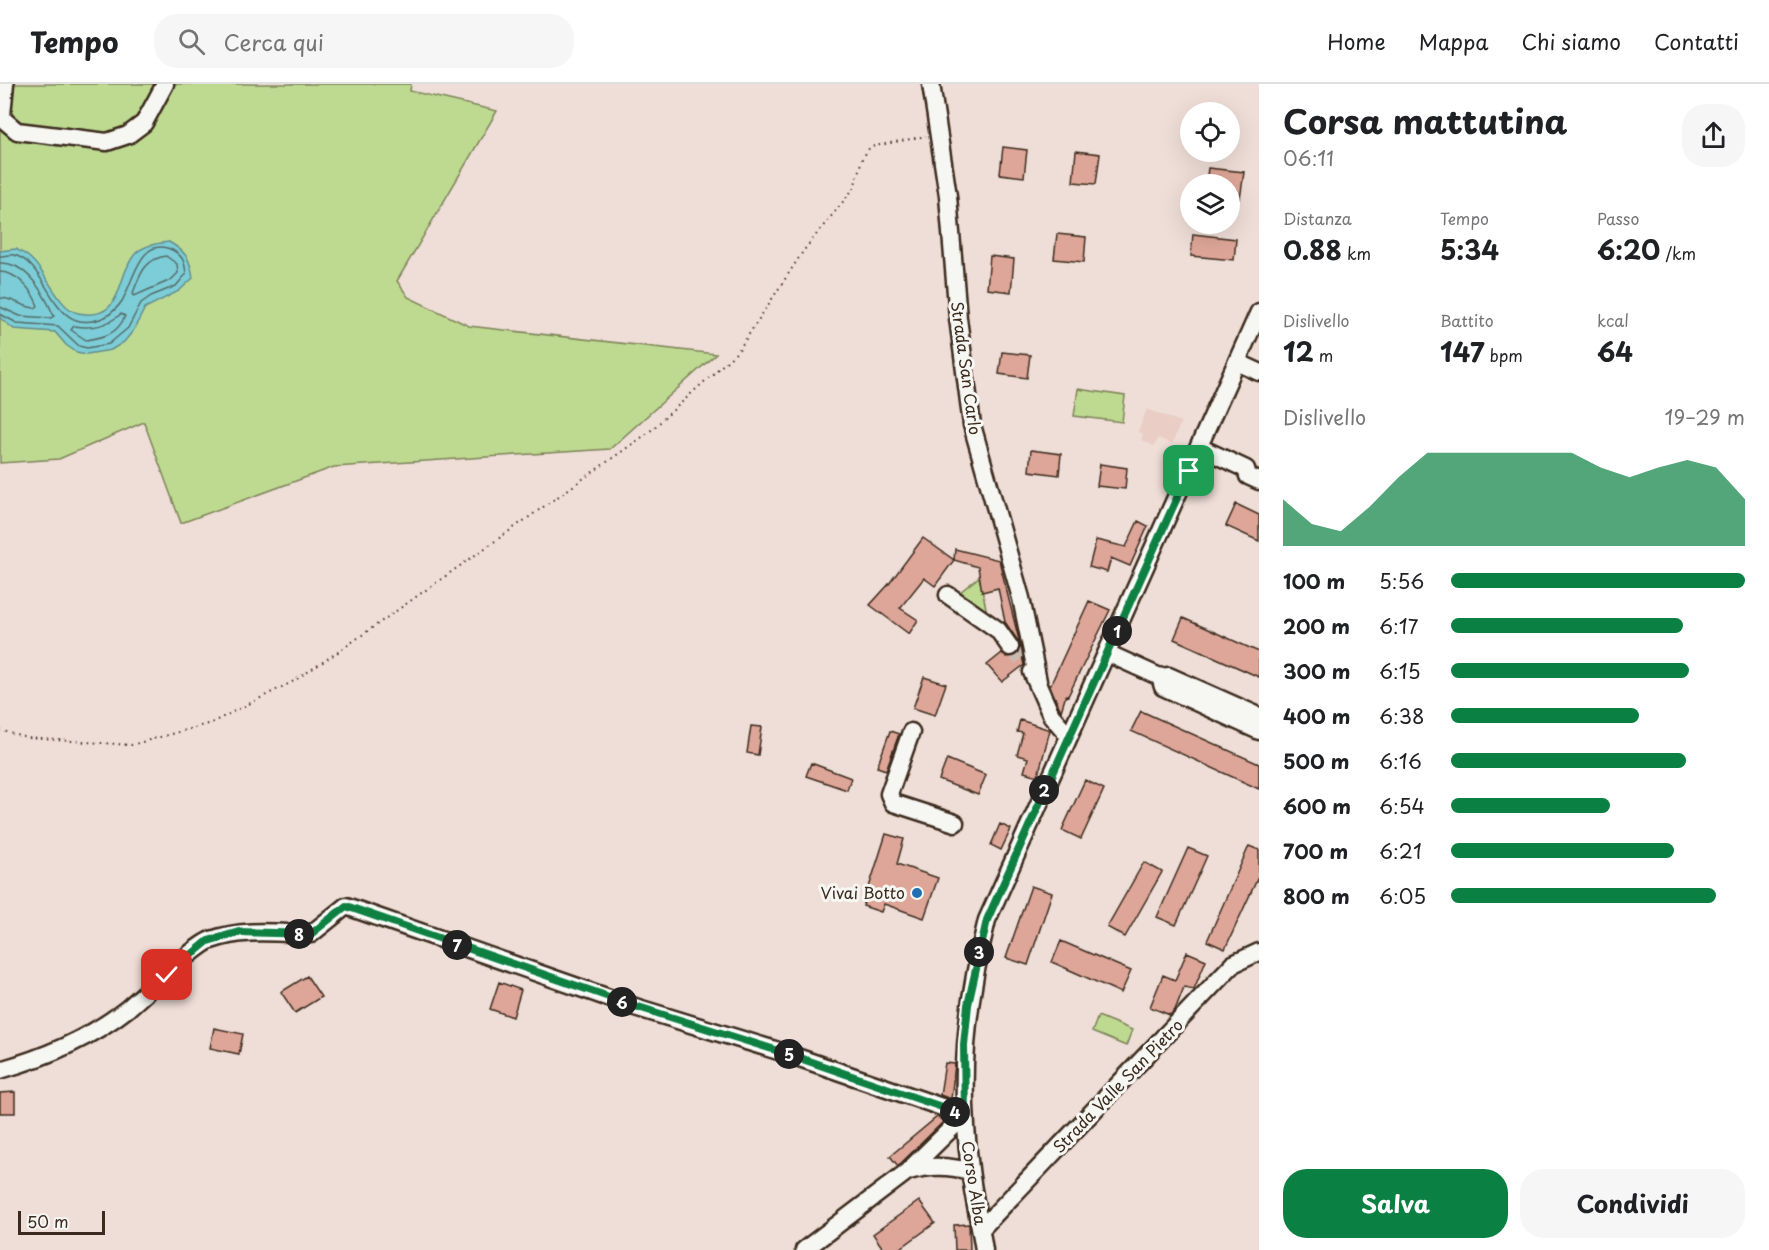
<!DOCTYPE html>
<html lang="it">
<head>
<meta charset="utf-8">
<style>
  body { margin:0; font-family:"Playpen Sans",sans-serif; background:#f6f6f6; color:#202124; height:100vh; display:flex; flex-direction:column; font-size:22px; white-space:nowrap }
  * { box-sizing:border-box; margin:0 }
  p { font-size:20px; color:#757577 }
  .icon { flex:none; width:33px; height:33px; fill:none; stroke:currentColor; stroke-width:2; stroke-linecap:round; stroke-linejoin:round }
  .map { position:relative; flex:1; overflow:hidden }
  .details { display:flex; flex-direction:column; background:#fff; width:510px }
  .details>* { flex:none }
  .tools { position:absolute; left:1180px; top:18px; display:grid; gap:12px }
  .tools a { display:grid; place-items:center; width:60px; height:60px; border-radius:50%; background:#fff; box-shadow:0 6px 24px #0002; font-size:30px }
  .scale { position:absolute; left:18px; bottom:15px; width:87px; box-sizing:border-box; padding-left:6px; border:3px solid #3b2a1e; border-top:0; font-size:16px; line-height:21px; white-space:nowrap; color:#3b2a1e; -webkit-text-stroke:4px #f6f6f2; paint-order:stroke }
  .pin { position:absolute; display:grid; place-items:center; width:51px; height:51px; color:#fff; margin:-26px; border-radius:12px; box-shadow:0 3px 9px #0006 }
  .km { position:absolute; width:30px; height:30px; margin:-15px; border-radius:50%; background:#222; color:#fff; font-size:16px; line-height:30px; text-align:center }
  .round { display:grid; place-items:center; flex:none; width:63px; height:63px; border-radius:24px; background:#f6f6f6 }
  .head { display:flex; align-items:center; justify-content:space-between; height:102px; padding:0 24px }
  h1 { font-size:33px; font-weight:700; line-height:45px }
  .figures { display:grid; grid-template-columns:repeat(3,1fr); gap:9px; height:102px; padding:6px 24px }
  .figures div { display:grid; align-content:center }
  .figures b { font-size:26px; font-weight:700 }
  .figures small { font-size:16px; font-weight:400 }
  .figures p { font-size:16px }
  .chart { height:168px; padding:12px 24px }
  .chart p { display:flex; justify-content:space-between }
  .chart svg { width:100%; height:108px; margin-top:6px; fill:#0b8043; opacity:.7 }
  .primary-button { display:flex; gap:12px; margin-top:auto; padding:12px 24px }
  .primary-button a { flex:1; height:69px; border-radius:24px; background:#0b8043; color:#fff; font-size:24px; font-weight:700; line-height:69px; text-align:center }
  .primary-button a+a { background:#f6f6f6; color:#202124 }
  ul { padding:0 24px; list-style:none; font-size:20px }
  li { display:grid; grid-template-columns:96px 72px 1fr; align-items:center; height:45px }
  li i { height:15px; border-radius:8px; background:#0b8043 }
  header { display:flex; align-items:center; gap:36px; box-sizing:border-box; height:84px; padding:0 30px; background:#fff; border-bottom:2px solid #e0e0e0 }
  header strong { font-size:28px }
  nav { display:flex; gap:33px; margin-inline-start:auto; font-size:21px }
  .search { width:420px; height:54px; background:#f6f6f6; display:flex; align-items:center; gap:15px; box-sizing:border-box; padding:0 21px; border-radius:24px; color:#757577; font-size:22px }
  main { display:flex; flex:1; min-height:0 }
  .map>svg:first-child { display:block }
  .built { fill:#eacdc4 }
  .green { fill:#beda91; stroke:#7c8258; stroke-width:1.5 }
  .water { fill:#7ccdd7; stroke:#628c8d; stroke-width:1.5 }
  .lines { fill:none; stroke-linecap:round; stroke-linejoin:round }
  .shore { stroke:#556b68; stroke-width:1.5 }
  .building { fill:#dea698; stroke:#3b2a1e; stroke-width:1.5 }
  .minor-tunnel { stroke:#cbbab2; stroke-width:16; stroke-dasharray:16 8; stroke-linecap:butt }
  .minor-casing { stroke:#3b2a1e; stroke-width:21 }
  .path { stroke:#3b2a1e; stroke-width:2; stroke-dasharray:1.5 4.5; stroke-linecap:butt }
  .minor { stroke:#f6f6f2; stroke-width:16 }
  .route-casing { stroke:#fff; stroke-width:12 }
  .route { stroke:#0b8043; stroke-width:8 }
  .poi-dot { fill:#1f6fb2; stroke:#f6f6f2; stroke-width:2 }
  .labels { text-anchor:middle; stroke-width:6; stroke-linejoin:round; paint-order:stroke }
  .street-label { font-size:16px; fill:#3b2a1e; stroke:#f6f6f2 }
  .poi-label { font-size:16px; fill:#3b2a1e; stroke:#f6f6f2; text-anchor:end }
</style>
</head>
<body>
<header>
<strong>Tempo</strong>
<div class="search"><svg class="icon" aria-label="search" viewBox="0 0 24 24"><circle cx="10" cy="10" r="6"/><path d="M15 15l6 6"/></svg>Cerca qui</div>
<nav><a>Home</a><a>Mappa</a><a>Chi siamo</a><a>Contatti</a></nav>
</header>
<main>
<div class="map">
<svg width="1259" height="1166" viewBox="0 0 1259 1166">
  <rect width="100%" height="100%" fill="#efded7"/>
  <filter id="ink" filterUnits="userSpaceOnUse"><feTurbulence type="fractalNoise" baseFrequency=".0167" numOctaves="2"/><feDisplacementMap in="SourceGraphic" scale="12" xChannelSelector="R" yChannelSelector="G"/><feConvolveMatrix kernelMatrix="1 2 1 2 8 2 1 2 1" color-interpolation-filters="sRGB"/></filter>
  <g filter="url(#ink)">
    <!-- built -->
    <path class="built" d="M1147,325L1181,338L1172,360L1158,354L1154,362L1141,356L1143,350L1138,348Z"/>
    <!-- green -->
    <path class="green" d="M0,0H411L410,7L497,27L397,197L408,213L469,242L716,270L610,365L334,383L181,439L144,338L59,375L0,379Z
      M1078,305L1125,312L1122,338L1074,332Z
      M979,493L988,533L955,512Z
      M1098,932L1132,946L1126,962L1092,948Z"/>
    <!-- water -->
    <path class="water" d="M169,158C186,168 190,174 193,194L179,207L145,224L133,247L124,258L111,266L87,270L76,268L66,261L55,248L14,245L0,234V167L16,165C21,168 27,171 31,175C47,189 59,225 78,229C125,238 115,193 135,170C143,161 158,159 169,158Z"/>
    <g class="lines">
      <!-- shore -->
      <path class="shore" d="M0,172C4,172 10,170 14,171C51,180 51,257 105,233C110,231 119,222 122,217C133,200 140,148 174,167C184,173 185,180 186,190L176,202L151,212L141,219L128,244L109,260L87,264L79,262L58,242L17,239L0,230
        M166,172L177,180L178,189L171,196L134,212L133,209C140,190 145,175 166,172Z
        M0,179C26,178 44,209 54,232L51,234L20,232L0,223
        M0,188C17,188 32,206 38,222L35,224C22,223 13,214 0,214
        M121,230L125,232C117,251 104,253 86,256L71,246L74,242C93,245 106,242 121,230Z"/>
    </g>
    <!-- building -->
    <path class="building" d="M1003,63L1027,66L1024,93L1000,90Z
      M1076,67L1100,70L1096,100L1073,98Z
      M1208,84L1244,88L1240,115L1230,114V100H1206Z
      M1057,150L1086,153L1084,178L1054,175Z
      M1193,150L1236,155L1234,176L1191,172Z
      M990,172L1014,175L1011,208L987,205Z
      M1002,268L1030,271L1027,294L999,290Z
      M1031,366L1061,370L1059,391L1029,387Z
      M1100,380L1127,384L1125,405L1097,402Z
      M1236,420L1259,431V457L1226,442Z
      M1138,437L1148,442L1130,482L1111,474L1107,488L1089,483L1096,456L1126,463Z
      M923,454L954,476L935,502L924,494L900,524L918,536L909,550L870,521L889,500Z
      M955,465L999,476L1020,560L1005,538L998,504L982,508L978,483L954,476Z
      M1089,517L1110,526L1068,612L1066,611L1061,627L1050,602Z
      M1183,534L1259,568V593L1174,555Z
      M1020,563L1024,581L1002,598L987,581L1002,569L1006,573L1016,572Z
      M924,593L946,600L935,631L913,624Z
      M1141,627L1259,680V705L1131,647Z
      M1020,636L1050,646L1038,692L1024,688L1028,674L1017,671L1023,649L1017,648Z
      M751,642L762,643L758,671L747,669Z
      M890,647L899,650L886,686L877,683Z
      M947,675L986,691L978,711L939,696Z
      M811,679L851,694L847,706L806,692Z
      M1085,696L1104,705L1081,755L1062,746Z
      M1000,740L1011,745L1001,766L991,761Z
      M886,750L904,755L897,780L938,794L924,834L884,820L881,828L863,822Z
      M1249,762L1259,766V791L1225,865L1207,857Z
      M1188,764L1207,772L1176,841L1157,833Z
      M1144,778L1162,788L1125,853L1107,843Z
      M1031,802L1052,809L1028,881L1006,874Z
      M1061,857L1131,887L1121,909L1052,878Z
      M1187,868L1206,876L1194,905L1184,903L1175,926L1170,931L1150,923L1163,891L1175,896Z
      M307,892L321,913L295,929L281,908Z
      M499,898L521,906L513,933L490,925Z
      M214,944L243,950L239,970L210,964Z
      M945,979L955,980L951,1015L940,1011Z
      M15,1008V1029H0V1009Z
      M937,1033L944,1037L898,1082L890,1072Z
      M919,1117L935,1139L898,1166H884L873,1150Z
      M969,1140L970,1166H955L954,1141Z"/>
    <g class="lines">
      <!-- minor-tunnel -->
      <path class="minor-tunnel" d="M1010,563L1026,580"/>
      <!-- minor casing -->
      <g class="minor-casing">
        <path id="minor" d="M5,0L2,31L4,36L17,47L107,58L128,51L144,39L165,0
          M931,0L948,112L958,234L972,341L1021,514L1038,597
          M1237,278L1259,288
          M1199,363L1246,385L1248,392L1259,397
          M948,511L998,546L1010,563
          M1107,569L1160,593L1169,592L1259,632
          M1032,588L1051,631L1069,652
          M1160,593L1163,603L1259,647
          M911,648L889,710L893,719L955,739
          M0,986C46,973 89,955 127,925C145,910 194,862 211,856C244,844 277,849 311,850L346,822L635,923L785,969L965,1031
          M909,1087C931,1081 948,1082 970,1087
          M981,1145L1233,880L1259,868
          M804,1166L908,1087L965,1031
          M984,1166C980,1139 973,1112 970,1085C959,995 965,924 987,836L1259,228"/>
      </g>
      <!-- path -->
      <path class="path" d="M0,646L27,654L131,661L211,639L294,597L338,568L648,349L738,267L804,166L854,104L862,75L870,63L926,52"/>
      <!-- minor -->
      <use href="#minor" class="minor"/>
    </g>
  </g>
  <g class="lines" filter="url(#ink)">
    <!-- route casing -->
    <g class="route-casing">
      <path id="route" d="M167,891L208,857L239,848L311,850L346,822L635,922L785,969L965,1031L964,961L968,921L987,836L1189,387"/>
    </g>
    <!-- route -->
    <use href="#route" class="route"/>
  </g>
  <!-- markers -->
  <circle class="poi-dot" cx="917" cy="809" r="6"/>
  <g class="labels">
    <!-- street labels -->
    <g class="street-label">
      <text transform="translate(966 284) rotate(82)" y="6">Strada San Carlo</text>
      <text transform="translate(1118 1002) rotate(-46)" y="6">Strada Valle San Pietro</text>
      <text transform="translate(974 1099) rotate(81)" y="6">Corso Alba</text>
    </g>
    <!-- poi labels -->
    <g class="poi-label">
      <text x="905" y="815">Vivai Botto</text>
    </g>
  </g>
</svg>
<div class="tools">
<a><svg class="icon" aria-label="locate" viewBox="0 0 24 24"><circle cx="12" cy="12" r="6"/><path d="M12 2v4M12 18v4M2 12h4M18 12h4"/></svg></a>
<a><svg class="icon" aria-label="layers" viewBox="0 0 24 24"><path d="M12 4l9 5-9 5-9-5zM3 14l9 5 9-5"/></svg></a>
</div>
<div class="scale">50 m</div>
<div class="pin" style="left:1189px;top:387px;background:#1e9e55"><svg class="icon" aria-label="arrive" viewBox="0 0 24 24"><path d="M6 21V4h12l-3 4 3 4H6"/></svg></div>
<div class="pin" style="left:167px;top:891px;background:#d93025"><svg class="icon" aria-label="check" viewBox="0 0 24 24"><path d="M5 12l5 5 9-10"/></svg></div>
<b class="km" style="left:1117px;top:547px">1</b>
<b class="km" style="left:1044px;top:706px">2</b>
<b class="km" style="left:979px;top:868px">3</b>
<b class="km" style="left:955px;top:1028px">4</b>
<b class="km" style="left:789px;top:970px">5</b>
<b class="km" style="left:622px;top:918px">6</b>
<b class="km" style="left:457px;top:861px">7</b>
<b class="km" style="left:299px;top:850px">8</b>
</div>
<section class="details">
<div class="head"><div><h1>Corsa mattutina</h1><p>06:11</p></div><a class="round"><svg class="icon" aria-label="share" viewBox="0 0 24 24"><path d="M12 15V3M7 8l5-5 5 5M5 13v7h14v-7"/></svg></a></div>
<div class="figures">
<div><p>Distanza</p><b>0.88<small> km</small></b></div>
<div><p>Tempo</p><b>5:34</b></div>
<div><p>Passo</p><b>6:20<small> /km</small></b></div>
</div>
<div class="figures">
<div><p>Dislivello</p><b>12<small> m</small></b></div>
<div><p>Battito</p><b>147<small> bpm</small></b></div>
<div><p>kcal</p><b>64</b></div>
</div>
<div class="chart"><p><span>Dislivello</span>19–29 m</p>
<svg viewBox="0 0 160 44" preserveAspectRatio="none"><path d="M0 44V25L10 35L20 38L30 28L40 16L50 6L60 6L70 6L80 6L90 6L100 6L110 12L120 16L130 12L140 9L150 12L160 25V44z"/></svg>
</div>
<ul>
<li><b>100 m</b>5:56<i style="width:100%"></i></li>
<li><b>200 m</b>6:17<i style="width:79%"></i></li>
<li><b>300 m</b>6:15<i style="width:81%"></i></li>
<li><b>400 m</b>6:38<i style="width:64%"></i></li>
<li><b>500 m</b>6:16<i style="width:80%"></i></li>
<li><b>600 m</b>6:54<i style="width:54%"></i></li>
<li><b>700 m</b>6:21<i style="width:76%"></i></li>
<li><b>800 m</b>6:05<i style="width:90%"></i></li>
</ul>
<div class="primary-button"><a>Salva</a><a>Condividi</a></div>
</section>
</main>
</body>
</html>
